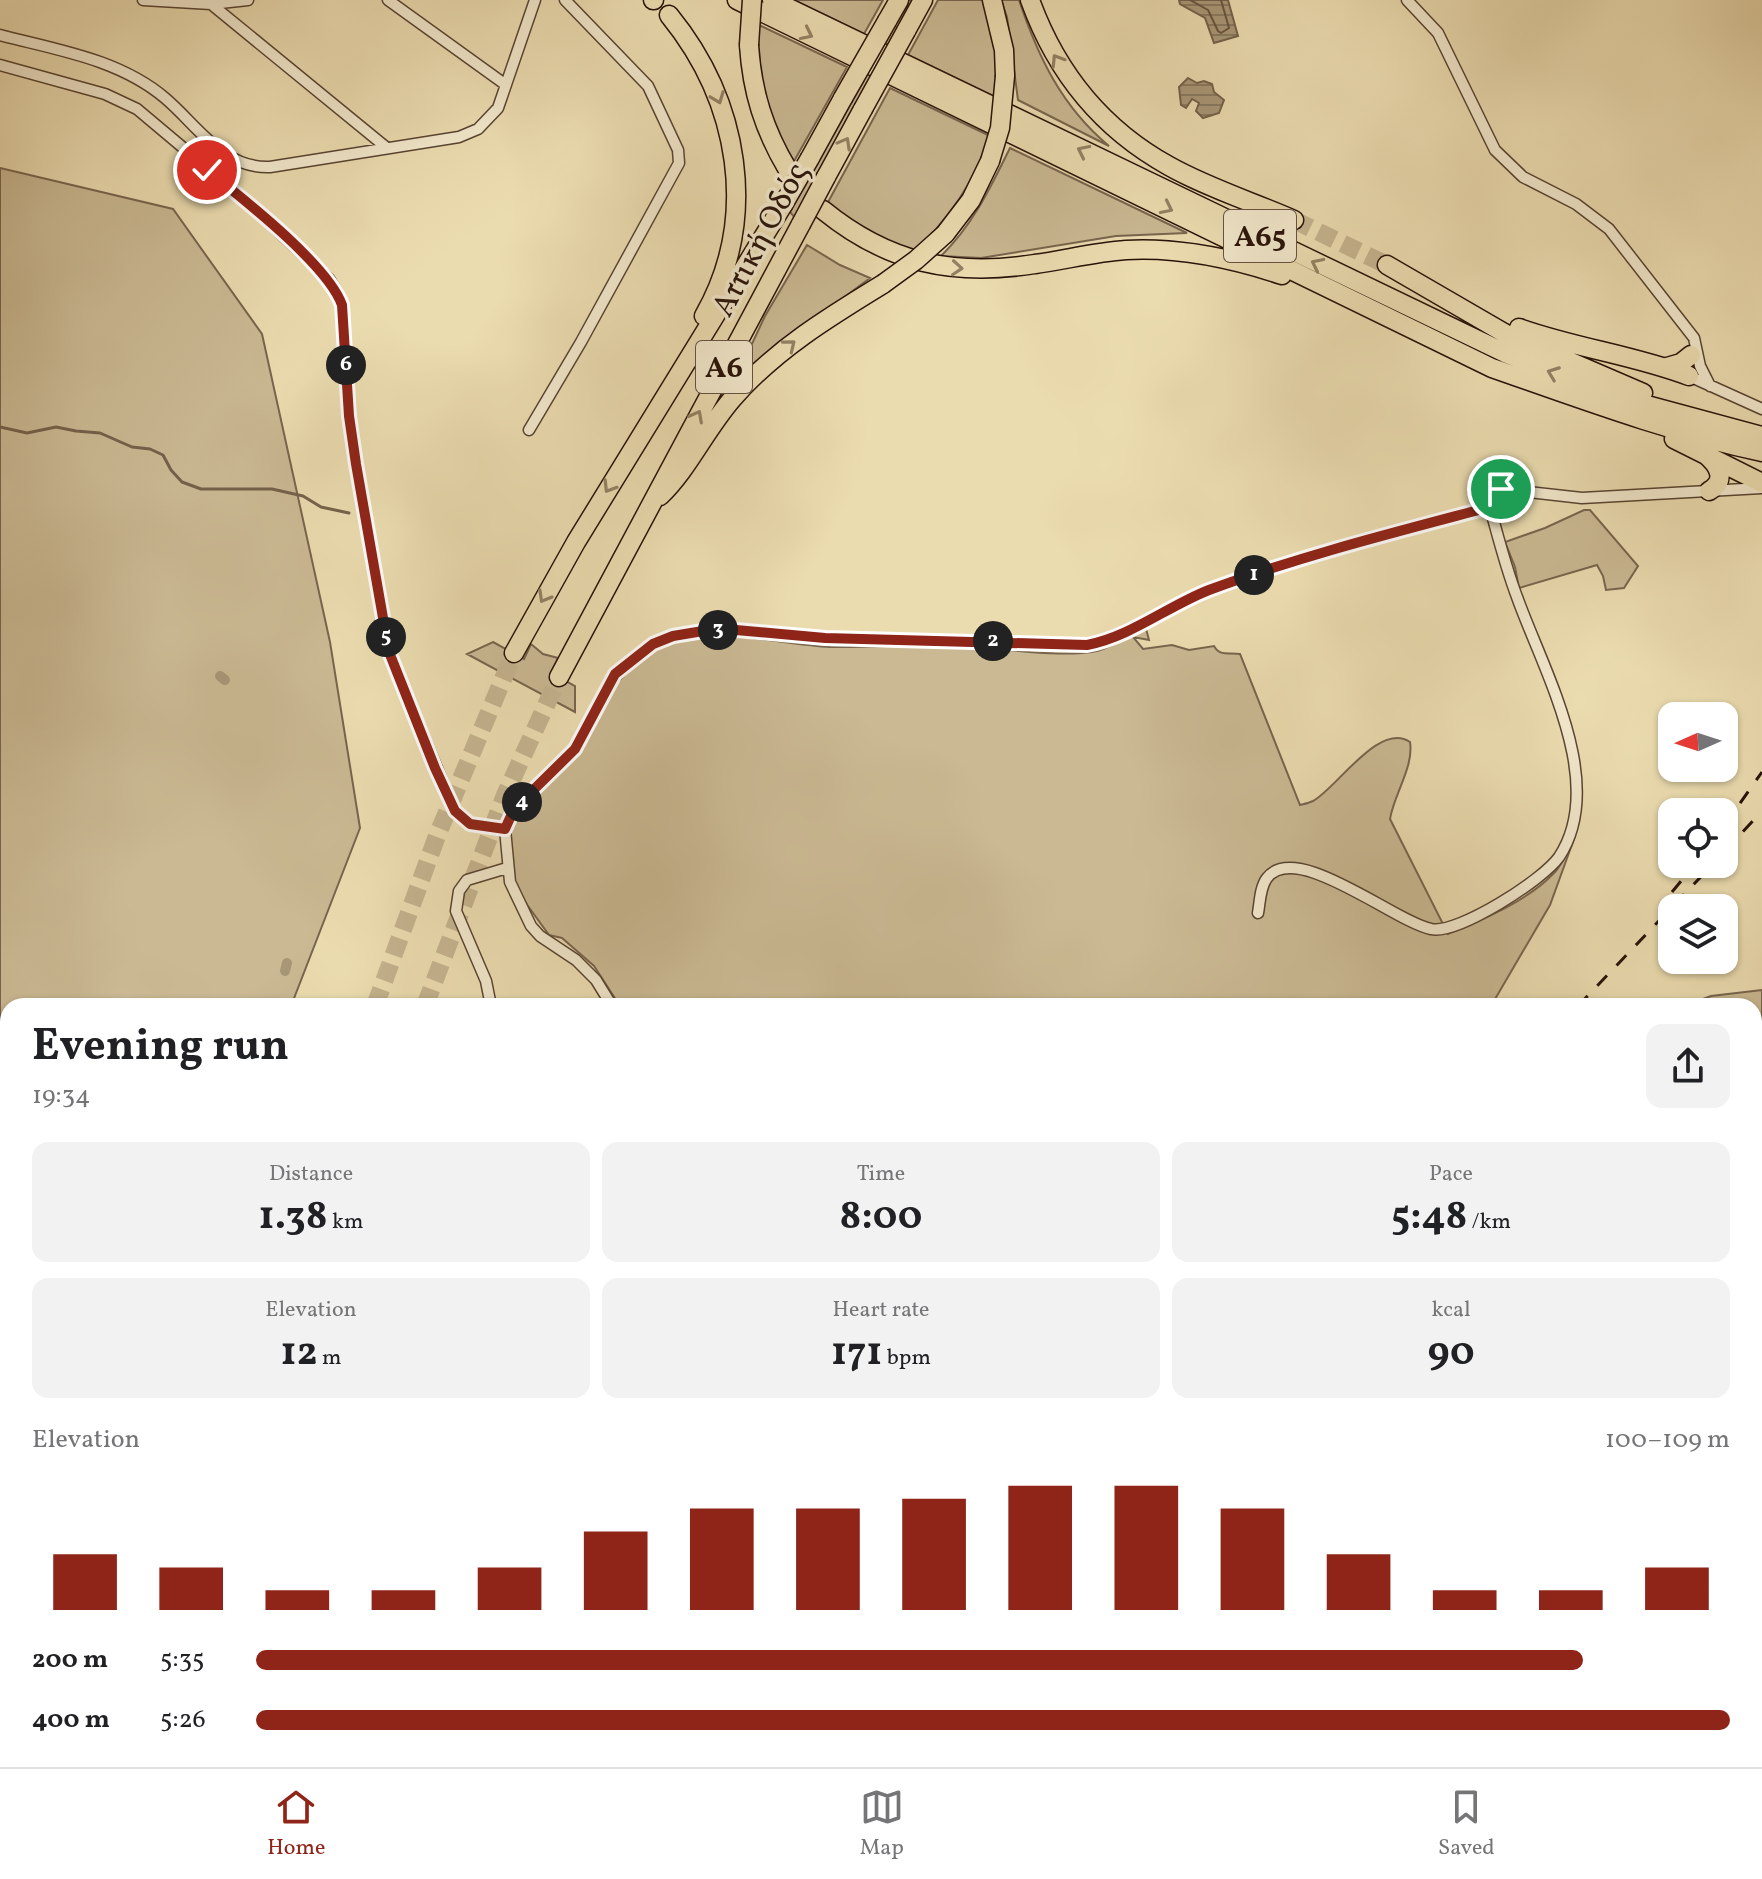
<!DOCTYPE html>
<html lang="en">
<head>
<meta charset="utf-8">
<style>
  body { margin:0; font-family:Vollkorn,serif; background:#f2f2f2; color:#202124; height:100vh; display:flex; flex-direction:column; font-size:30px; white-space:nowrap }
  * { box-sizing:border-box; margin:0 }
  p { font-size:26px; color:#757577 }
  .icon { flex:none; width:44px; height:44px; fill:none; stroke:currentColor; stroke-width:2; stroke-linecap:round; stroke-linejoin:round }
  .map { position:relative; flex:1; overflow:hidden }
  .sheet { position:absolute; left:0px; top:998px; width:1762px; height:770px; display:flex; flex-direction:column; background:#fff; border-radius:24px 24px 0 0; box-shadow:0 2px 6px #0004 }
  .sheet>* { flex:none }
  .needle { width:52px; rotate:267deg }
  .tools { position:absolute; left:1658px; top:702px; display:grid; gap:16px }
  .tools a { display:grid; place-items:center; width:80px; height:80px; border-radius:16px; background:#fff; box-shadow:0 2px 6px #0004; font-size:40px }
  .pin { position:absolute; display:grid; place-items:center; width:68px; height:68px; color:#fff; margin:-34px; border:4px solid #fff; border-radius:50%; box-shadow:0 2px 8px #0007 }
  .km { position:absolute; width:40px; height:40px; margin:-20px; border-radius:50%; background:#222; color:#fff; font-size:22px; line-height:40px; text-align:center }
  .round { display:grid; place-items:center; flex:none; width:84px; height:84px; border-radius:16px; background:#f2f2f2 }
  .summary { display:flex; align-items:center; justify-content:space-between; height:136px; padding:0 32px }
  h1 { font-size:44px; font-weight:700; line-height:60px }
  .metrics { display:grid; grid-template-columns:repeat(3,1fr); gap:12px; height:136px; padding:8px 32px }
  .metrics div { display:grid; align-content:center; border-radius:16px; background:#f2f2f2; text-align:center }
  .metrics b { font-size:40px; font-weight:700 }
  .metrics small { font-size:22px; font-weight:400 }
  .metrics p { font-size:22px }
  .chart { height:224px; padding:16px 32px }
  .chart p { display:flex; justify-content:space-between }
  .chart svg { width:100%; height:144px; margin-top:8px; stroke:#8f2418; stroke-width:6 }
  ul { padding:0 32px; list-style:none; font-size:26px }
  li { display:grid; grid-template-columns:128px 96px 1fr; align-items:center; height:60px }
  li i { height:20px; border-radius:10px; background:#8f2418 }
  .dock { display:flex; justify-content:space-around; align-items:center; height:112px; border-top:2px solid #e0e0e0; background:#fff; font-size:22px; color:#757577 }
  .dock a { display:grid; justify-items:center; gap:4px }
  .dock .active { color:#8f2418 }
  .map>svg:first-child { display:block }
  .grass { fill:#cab993; stroke:#78654e; stroke-width:2 }
  .water { fill:url(#water-rules); stroke:#74614b; stroke-width:2 }
  .lines { fill:none; stroke-linecap:round; stroke-linejoin:round }
  .shore { stroke:#685440; stroke-width:2 }
  .stream { stroke:#74614b; stroke-width:3 }
  .canal { stroke:#a89777; stroke-width:10 }
  .motorway-tunnel { stroke:#c4b38e; stroke-width:18; stroke-dasharray:18 9; stroke-linecap:butt }
  .minor-casing { stroke:#584432; stroke-width:13 }
  .motorway-casing { stroke:#271108; stroke-width:21 }
  .minor { stroke:#f2e8cc; stroke-width:10 }
  .motorway { stroke:#ebdcb0; stroke-width:18 }
  .rail { stroke:#271108; stroke-width:3; stroke-dasharray:14 14; stroke-linecap:butt }
  .motorway-bridge-casing { stroke:#271108; stroke-width:21; stroke-linecap:butt }
  .motorway-bridge { stroke:#ebdcb0; stroke-width:18 }
  .oneway { stroke:#938164 }
  .route-casing { stroke:#fff; stroke-width:16 }
  .route { stroke:#8f2418; stroke-width:10 }
  .labels { text-anchor:middle; stroke-width:7; stroke-linejoin:round; paint-order:stroke }
  .shield { fill:#f2e8cc; stroke:#645243; stroke-width:2 }
  .shield-label { font-size:30px; font-weight:bold; fill:#271108 }
  .street-label { font-size:32px; fill:#271108; stroke:#f2e8cc }
</style>
</head>
<body>
<div class="map">
<svg width="1762" height="1767" viewBox="0 0 1762 1767">
  <defs>
    <pattern id="water-rules" width="6" height="5" patternUnits="userSpaceOnUse" patternTransform="scale(2)"><rect width="6" height="5" fill="#a89777"/><path d="M0 2.5h6" fill="none" stroke="#897a60"/></pattern>
  </defs>
  <rect width="100%" height="100%" fill="#ebdcb0"/>
  <filter id="stains"><feTurbulence type="fractalNoise" baseFrequency=".0025" numOctaves="4"/><feColorMatrix values="0 0 0 0 .2 0 0 0 0 .09 0 0 0 0 .02 0 0 0 .5 -.17"/></filter>
  <radialGradient id="worn" r=".72"><stop offset=".6" stop-color="#630" stop-opacity="0"/><stop offset="1" stop-color="#630" stop-opacity=".3"/></radialGradient>
  <!-- grass -->
  <path class="grass" d="M794,0H883L864,34Z
    M909,0H914L795,218L790,212Z
    M938,0H984L996,48L997,98L908,55Z
    M1001,0H1019C1038,57 1062,107 1109,146L1018,100L1007,17Z
    M757,24L847,67L793,163L777,137L759,79Z
    M890,88L990,136C974,183 949,220 912,253L889,244L827,204Z
    M1010,148L1187,233L1116,236L981,258L941,256C973,225 990,188 1010,148Z
    M0,168L173,209L262,334L330,642L360,828L291,1006H8V1760H32L30,1767H0Z
    M807,245L840,265L870,278L736,378L765,316Z
    M1584,510H1590L1638,566L1624,588L1606,590L1603,576L1597,565L1519,588L1515,567L1505,542L1545,528Z
    M1145,625L1149,640L1133,637L1143,649L1172,645L1189,650L1214,646C1220,657 1229,652 1240,654L1300,805C1304,804 1309,803 1313,801C1337,788 1379,721 1410,742C1414,767 1394,794 1390,819L1448,934C1484,919 1528,901 1555,872C1563,863 1568,850 1574,839L1550,905L1491,1006H620L594,966L562,938L549,935L515,888L510,838L514,814L519,815C529,792 553,782 567,762C590,730 605,688 636,662C689,617 769,644 830,647C869,648 907,644 946,645C990,646 1056,659 1097,651C1114,647 1131,633 1145,625Z
    M493,642L524,659L531,644L543,654L558,658L551,673L575,686V712L467,654Z
    M1762,990V1204L1754,1200V1006H1684L1711,996Z
    M475,1760H752L745,1767H481Z
    M830,1760H1057V1767H830Z"/>
  <!-- water -->
  <path class="water" d="M1179,0H1228L1238,36L1214,43L1205,18L1180,4Z
    M1188,78L1197,83L1204,81L1212,84L1214,92L1224,100L1219,113L1203,118L1196,111L1199,103L1192,99L1186,108L1181,105L1179,87Z"/>
  <g class="lines">
    <!-- shore -->
    <path class="shore" d="M1190,0L1208,10L1218,31L1221,33L1229,28L1221,0"/>
    <!-- stream -->
    <path class="stream" d="M0,427L27,433L56,427L76,431L100,433L132,447L150,449L163,455L171,470L182,482L201,489H272L303,496L321,507L349,513"/>
    <!-- canal -->
    <path class="canal" d="M220,676L225,680
      M285,971L287,963"/>
    <!-- motorway-tunnel -->
    <path class="motorway-tunnel" d="M1294,220L1387,265
      M375,1006L437,836L514,653
      M425,1006L505,795L559,677"/>
    <!-- minor casing -->
    <g class="minor-casing">
      <path id="minor" d="M143,0L211,4L248,0
        M388,0L506,85
        M1407,0L1438,33L1495,150L1523,177L1576,204L1609,229L1694,338L1700,366L1710,386
        M211,4L387,148
        M0,35C57,50 119,59 165,98C198,126 223,169 270,167L459,137L478,129L498,108L535,0
        M0,65L105,94L137,109L243,198L329,279L337,292L342,305L349,416L356,464L384,628L396,671L455,811L470,824L505,829
        M1690,372L1689,376L1762,409
        M529,430L581,342L679,163L678,150L648,86L565,0
        M1258,913C1260,902 1260,887 1267,878C1296,840 1395,922 1431,929C1457,935 1543,880 1559,857C1608,783 1543,670 1517,597C1504,563 1496,528 1486,493L1501,489L1582,498L1762,488
        M491,1006L486,981L456,911L459,891L467,880L507,868
        M612,1006L596,980L576,960L540,936L531,926L510,882L505,829L514,809L575,749L587,729L610,682L635,657L653,644L673,636L709,630L769,632L825,638L1087,645C1130,637 1168,606 1209,590C1300,556 1396,531 1490,507"/>
    </g>
    <!-- motorway casing -->
    <g class="motorway-casing">
      <path id="motorway" d="M653,0H654
        M737,0L1492,368C1581,399 1669,432 1762,452
        M772,0L1505,353L1628,400L1762,436
        M992,0L1004,50L1005,76
        M1030,0C1056,72 1102,129 1169,166C1208,188 1253,202 1294,220
        M669,15C739,101 760,217 704,316
        M887,21L899,0
        M906,31L923,0
        M749,45C752,92 764,130 788,170
        M810,158L843,98
        M826,177L863,109
        M823,210C888,263 953,277 1035,264C1065,260 1095,252 1126,250C1180,247 1231,258 1282,275
        M945,234L971,200L990,161
        M1387,265L1506,334L1643,393
        M1519,328C1575,348 1634,355 1689,376
        M1667,367L1681,363L1691,355
        M1674,439L1762,483
        M1706,455C1719,466 1727,481 1709,491
        M660,496C689,468 705,430 733,398C775,350 829,317 883,284
        M514,653L576,542L783,205
        M559,677L801,224
        M87,1767L90,1760
        M110,1767L112,1760"/>
    </g>
    <!-- minor -->
    <use href="#minor" class="minor"/>
    <!-- motorway -->
    <use href="#motorway" class="motorway"/>
    <!-- rail -->
    <path class="rail" d="M1724,826L1762,772
      M1724,852L1762,811
      M1672,892L1695,864
      M1578,1006L1713,864
      M474,1767L481,1760"/>
    <!-- motorway-bridge casing -->
    <g class="motorway-bridge-casing">
      <path id="motorway-bridge" d="M749,45L752,0
        M843,98L887,21
        M863,109L906,31
        M990,161L1000,128L1005,76
        M783,205L810,158
        M801,224L826,177
        M883,284L916,260L945,234"/>
    </g>
    <!-- motorway-bridge -->
    <use href="#motorway-bridge" class="motorway-bridge"/>
  </g>
  <!-- one-way arrows -->
  <defs><path id="oneway-chevron" d="M-2-3.5L2.5 0L-2 3.5" fill="none" stroke-width="1.6" stroke-linecap="round" stroke-linejoin="round" transform="scale(2)"/></defs>
  <g class="oneway">
    <use href="#oneway-chevron" transform="translate(807 34) rotate(26)"/>
    <use href="#oneway-chevron" transform="translate(1057 60) rotate(-122)"/>
    <use href="#oneway-chevron" transform="translate(718 98) rotate(69)"/>
    <use href="#oneway-chevron" transform="translate(845 143) rotate(-61)"/>
    <use href="#oneway-chevron" transform="translate(1083 151) rotate(-154)"/>
    <use href="#oneway-chevron" transform="translate(1167 208) rotate(26)"/>
    <use href="#oneway-chevron" transform="translate(1317 264) rotate(-154)"/>
    <use href="#oneway-chevron" transform="translate(957 268) rotate(4)"/>
    <use href="#oneway-chevron" transform="translate(790 345) rotate(-39)"/>
    <use href="#oneway-chevron" transform="translate(1553 373) rotate(-159)"/>
    <use href="#oneway-chevron" transform="translate(697 416) rotate(-62)"/>
    <use href="#oneway-chevron" transform="translate(609 487) rotate(122)"/>
    <use href="#oneway-chevron" transform="translate(544 597) rotate(120)"/>
  </g>
  <g class="lines">
    <!-- route casing -->
    <g class="route-casing">
      <path id="route" d="M207,170C242,198 328,265 342,305L349,416L356,464L389,652L435,768L455,811L470,824L505,829L514,809L575,749L615,674L653,644L673,636L709,630H736L825,638L1087,645C1130,637 1168,606 1209,590C1300,556 1396,532 1490,507L1486,493L1501,489"/>
    </g>
    <!-- route -->
    <use href="#route" class="route"/>
  </g>
  <g class="labels">
    <!-- shield labels -->
    <g class="shield">
      <rect x="1224" y="210" width="72" height="52" rx="6"/>
      <rect x="696" y="341" width="56" height="52" rx="6"/>
    </g>
    <g class="shield-label">
      <text x="1260" y="246">Α65</text>
      <text x="724" y="377">Α6</text>
    </g>
    <!-- street labels -->
    <g class="street-label">
      <text transform="translate(759 239) rotate(-62)" y="11">Αττική Οδός</text>
    </g>
  </g>
  <rect width="100%" height="100%" filter="url(#stains)"/>
  <rect width="100%" height="100%" fill="url(#worn)"/>
</svg>
<div class="tools">
<a><svg class="needle" viewBox="-14 -14 28 28"><path d="M0-13l5 13h-10z" fill="#e53935"/><path d="M0 13l5-13h-10z" fill="#757577"/></svg></a>
<a><svg class="icon" aria-label="locate" viewBox="0 0 24 24"><circle cx="12" cy="12" r="6"/><path d="M12 2v4M12 18v4M2 12h4M18 12h4"/></svg></a>
<a><svg class="icon" aria-label="layers" viewBox="0 0 24 24"><path d="M12 4l9 5-9 5-9-5zM3 14l9 5 9-5"/></svg></a>
</div>
<div class="pin" style="left:1501px;top:489px;background:#1e9e55"><svg class="icon" aria-label="arrive" viewBox="0 0 24 24"><path d="M6 21V4h12l-3 4 3 4H6"/></svg></div>
<div class="pin" style="left:207px;top:170px;background:#d93025"><svg class="icon" aria-label="check" viewBox="0 0 24 24"><path d="M5 12l5 5 9-10"/></svg></div>
<b class="km" style="left:1254px;top:575px">1</b>
<b class="km" style="left:993px;top:641px">2</b>
<b class="km" style="left:718px;top:630px">3</b>
<b class="km" style="left:522px;top:802px">4</b>
<b class="km" style="left:386px;top:637px">5</b>
<b class="km" style="left:346px;top:365px">6</b>
<section class="sheet">
<div class="summary"><div><h1>Evening run</h1><p>19:34</p></div><a class="round"><svg class="icon" aria-label="share" viewBox="0 0 24 24"><path d="M12 15V3M7 8l5-5 5 5M5 13v7h14v-7"/></svg></a></div>
<div class="metrics">
<div><p>Distance</p><b>1.38<small> km</small></b></div>
<div><p>Time</p><b>8:00</b></div>
<div><p>Pace</p><b>5:48<small> /km</small></b></div>
</div>
<div class="metrics">
<div><p>Elevation</p><b>12<small> m</small></b></div>
<div><p>Heart rate</p><b>171<small> bpm</small></b></div>
<div><p>kcal</p><b>90</b></div>
</div>
<div class="chart"><p><span>Elevation</span>100–109 m</p>
<svg viewBox="0 0 160 44" preserveAspectRatio="none"><path d="M5 44V27M15 44V31M25 44V38M35 44V38M45 44V31M55 44V20M65 44V13M75 44V13M85 44V10M95 44V6M105 44V6M115 44V13M125 44V27M135 44V38M145 44V38M155 44V31"/></svg>
</div>
<ul>
<li><b>200 m</b>5:35<i style="width:90%"></i></li>
<li><b>400 m</b>5:26<i style="width:100%"></i></li>
</ul>
</section>
</div>
<nav class="dock">
<a class="active"><svg class="icon" aria-label="home" viewBox="0 0 24 24"><path d="M3 11l9-7 9 7M6 9v11h12V9"/></svg>Home</a>
<a><svg class="icon" aria-label="map" viewBox="0 0 24 24"><path d="M3 6l6-2 6 2 6-2v14l-6 2-6-2-6 2zM9 4v14M15 6v14"/></svg>Map</a>
<a><svg class="icon" aria-label="saved" viewBox="0 0 24 24"><path d="M7 4h10v16l-5-4-5 4z"/></svg>Saved</a>
</nav>
</body>
</html>
